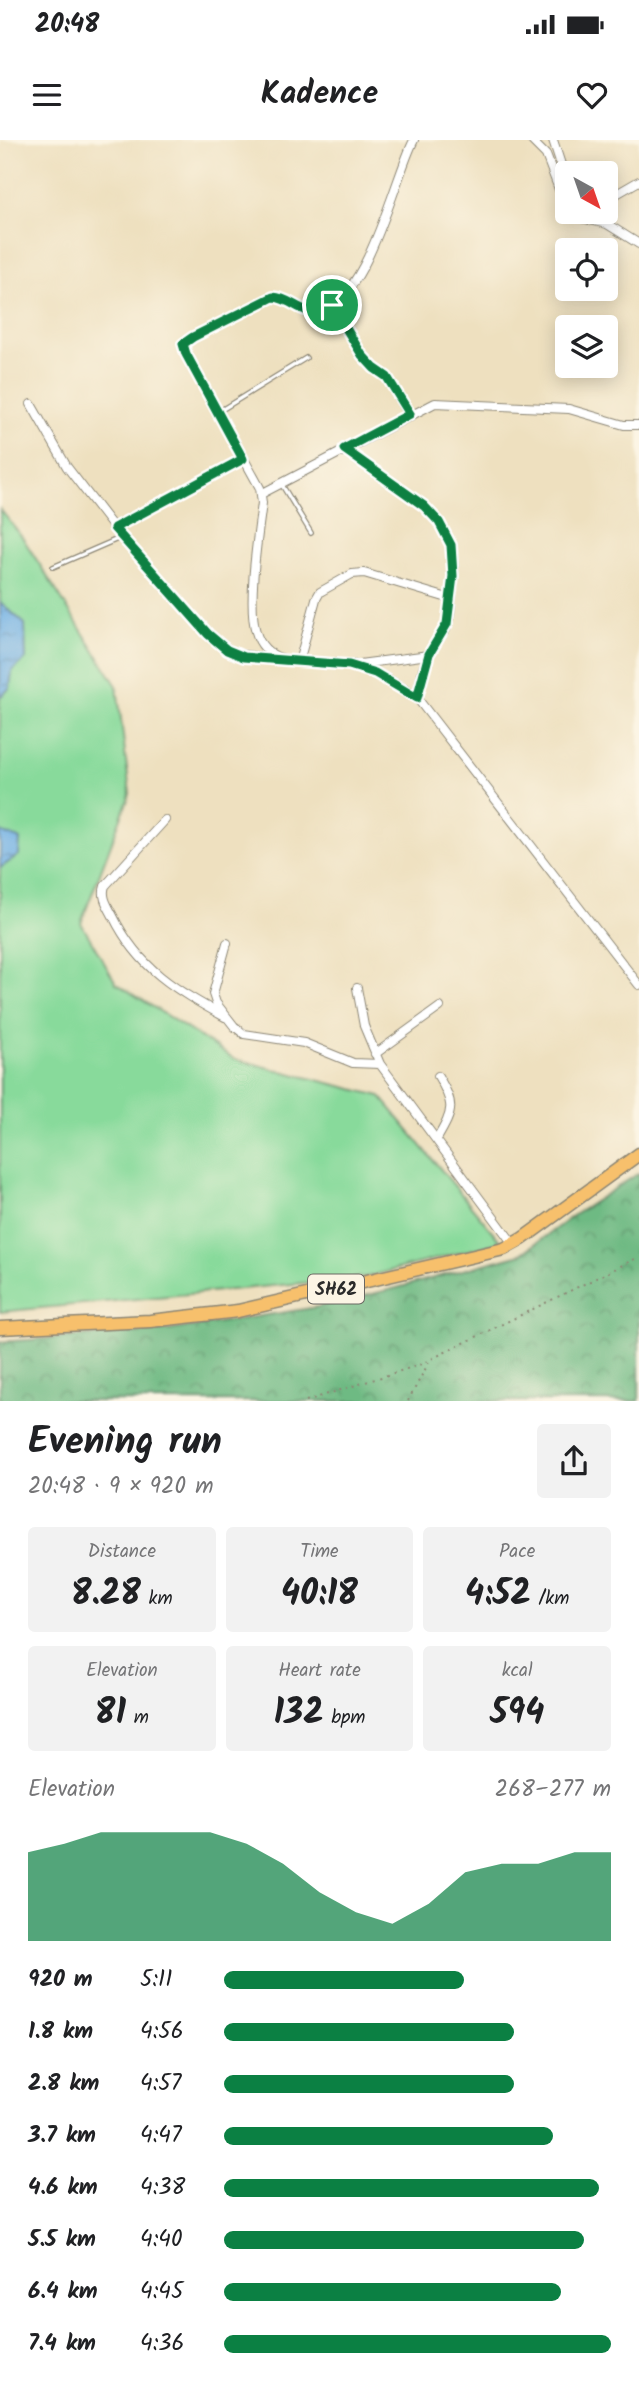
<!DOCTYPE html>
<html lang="en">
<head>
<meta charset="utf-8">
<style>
  body { margin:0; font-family:Kalam,sans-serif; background:#f2f2f2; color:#202124; height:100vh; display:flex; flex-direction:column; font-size:26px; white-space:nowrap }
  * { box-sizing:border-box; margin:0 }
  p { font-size:23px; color:#757577 }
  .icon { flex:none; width:38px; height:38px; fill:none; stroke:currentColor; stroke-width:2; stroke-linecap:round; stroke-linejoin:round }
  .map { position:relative; height:1261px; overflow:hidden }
  .panel { display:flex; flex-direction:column; background:#fff; flex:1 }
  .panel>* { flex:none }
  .needle { width:46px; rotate:140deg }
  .tools { position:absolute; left:555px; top:21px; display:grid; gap:14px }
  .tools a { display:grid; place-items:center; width:63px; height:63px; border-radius:7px; background:#fff; box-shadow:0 4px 18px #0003; font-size:35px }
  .pin { position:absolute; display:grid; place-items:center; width:60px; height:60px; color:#fff; margin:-30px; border:4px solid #fff; border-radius:50%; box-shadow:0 2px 7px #0007 }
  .round { display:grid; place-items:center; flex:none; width:74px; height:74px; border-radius:7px; background:#f2f2f2 }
  .overview { display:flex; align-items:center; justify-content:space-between; height:119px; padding:0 28px }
  h1 { font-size:38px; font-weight:600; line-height:52px }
  .metrics { display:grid; grid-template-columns:repeat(3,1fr); gap:10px; height:119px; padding:7px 28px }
  .metrics div { display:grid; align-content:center; border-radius:7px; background:#f2f2f2; text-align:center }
  .metrics b { font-size:35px; font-weight:600 }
  .metrics small { font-size:19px; font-weight:400 }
  .metrics p { font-size:19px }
  .chart { height:196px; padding:14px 28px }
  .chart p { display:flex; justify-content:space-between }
  .chart svg { width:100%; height:126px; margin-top:7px; fill:#0b8043; opacity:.7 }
  ul { padding:0 28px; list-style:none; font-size:23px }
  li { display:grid; grid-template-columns:112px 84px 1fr; align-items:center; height:52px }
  li i { height:18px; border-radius:9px; background:#0b8043 }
  .status { display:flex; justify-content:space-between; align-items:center; height:49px; padding:0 35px; background:#fff; direction:ltr }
  .status svg { height:19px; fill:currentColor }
  header { display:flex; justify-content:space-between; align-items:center; height:91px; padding:0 28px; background:#fff; font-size:32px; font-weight:600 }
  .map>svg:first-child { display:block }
  .grass { fill:#88da9b; stroke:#5a8263; stroke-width:2 }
  .forest { fill:url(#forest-crowns); stroke:#4c7257; stroke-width:2 }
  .water { fill:url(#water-ripples); stroke:#4e6e88; stroke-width:2 }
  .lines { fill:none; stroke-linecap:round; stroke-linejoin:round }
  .service-casing { stroke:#8c8675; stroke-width:6 }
  .minor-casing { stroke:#8c8675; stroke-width:10 }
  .primary-casing { stroke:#8c8675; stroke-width:15 }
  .path { stroke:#8c8675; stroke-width:2; stroke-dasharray:2 5; stroke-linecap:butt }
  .service { stroke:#fff; stroke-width:3.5 }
  .minor { stroke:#fff; stroke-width:8 }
  .primary { stroke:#f7c06c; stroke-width:12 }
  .route-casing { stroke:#fff; stroke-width:14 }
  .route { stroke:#0b8043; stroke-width:9 }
  .labels { text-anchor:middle; stroke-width:6; stroke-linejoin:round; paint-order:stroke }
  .shield { fill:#fcf5e5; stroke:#6a6863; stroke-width:2 }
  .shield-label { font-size:18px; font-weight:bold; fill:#2b2b2b }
</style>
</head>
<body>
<div class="status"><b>20:48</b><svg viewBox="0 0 49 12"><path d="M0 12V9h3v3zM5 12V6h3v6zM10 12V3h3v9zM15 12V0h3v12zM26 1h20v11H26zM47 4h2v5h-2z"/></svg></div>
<header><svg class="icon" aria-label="menu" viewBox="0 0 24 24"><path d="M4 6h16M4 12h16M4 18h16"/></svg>Kadence<svg class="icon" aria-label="heart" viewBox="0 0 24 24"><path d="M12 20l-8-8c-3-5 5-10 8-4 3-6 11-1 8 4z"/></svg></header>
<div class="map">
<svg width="639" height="1261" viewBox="0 0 639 1261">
  <defs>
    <pattern id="forest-crowns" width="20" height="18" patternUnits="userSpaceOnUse" patternTransform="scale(1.75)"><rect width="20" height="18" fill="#6eba83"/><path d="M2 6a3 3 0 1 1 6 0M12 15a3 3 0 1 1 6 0" fill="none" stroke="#5b976b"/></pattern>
    <pattern id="water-ripples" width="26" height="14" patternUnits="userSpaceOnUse" patternTransform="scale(1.75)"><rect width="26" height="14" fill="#71b1e5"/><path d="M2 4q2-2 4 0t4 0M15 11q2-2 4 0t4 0" fill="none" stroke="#5d90ba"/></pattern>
  </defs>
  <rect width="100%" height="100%" fill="#fcf5e5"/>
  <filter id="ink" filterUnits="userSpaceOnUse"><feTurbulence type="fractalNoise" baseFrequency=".0143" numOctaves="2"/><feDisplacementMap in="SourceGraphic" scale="14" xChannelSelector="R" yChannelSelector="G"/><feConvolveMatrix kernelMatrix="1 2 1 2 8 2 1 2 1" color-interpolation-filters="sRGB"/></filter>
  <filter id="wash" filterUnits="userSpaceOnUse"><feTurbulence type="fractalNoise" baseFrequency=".00686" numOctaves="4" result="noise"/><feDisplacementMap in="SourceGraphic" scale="28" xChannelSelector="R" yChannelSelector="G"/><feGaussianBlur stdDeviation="1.57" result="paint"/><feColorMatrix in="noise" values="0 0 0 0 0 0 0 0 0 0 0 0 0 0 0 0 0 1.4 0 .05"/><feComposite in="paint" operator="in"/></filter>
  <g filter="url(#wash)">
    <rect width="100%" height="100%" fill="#eee0bf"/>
    <!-- grass -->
    <path class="grass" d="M0,369L24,400L117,546L130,654L81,783L116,843L234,919L380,956L501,1102L366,1137L0,1172Z"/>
    <!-- forest -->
    <path class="forest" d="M639,1033V1261H0V1202L171,1190L318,1167L397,1148L521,1114L574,1075Z"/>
    <!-- water -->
    <path class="water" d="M0,462L25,484L26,519L12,531L10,548L0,557Z
      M0,692L20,699L19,715L0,728Z"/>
  </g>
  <g filter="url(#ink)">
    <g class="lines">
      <!-- service casing -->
      <g class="service-casing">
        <path id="service" d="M218,272L306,218
          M282,345L311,393
          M53,427L120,398"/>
      </g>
      <!-- minor casing -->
      <g class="minor-casing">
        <path id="minor" d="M414,0C394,39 367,163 319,170C300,173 290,157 273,157L193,197L183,204L186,214L260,348L262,363C258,394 247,464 256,492C267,532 318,519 349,525C374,529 397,544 417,558L639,845
          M531,0L546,15L568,73L572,76L607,84L639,104
          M553,0L567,43
          M606,60L639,41
          M332,165L362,215L374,228L387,237L409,274
          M31,264L67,327L114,388L208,494L234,514L274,518
          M344,309L424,366L439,382L451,405L454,427L450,474L446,489L433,507L423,529L417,558
          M261,354L435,263L569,269L624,285H639
          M114,388L243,319
          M299,522L316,459L320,452L352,434L364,433L451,459
          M352,525L429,515
          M165,680L105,746C101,757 108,766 113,776C139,829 176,850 225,877
          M227,803L213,854L216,863L234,886L244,894L304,903L353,923L380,924L514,1105
          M357,848L364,886L380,924
          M375,914L440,867
          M437,999C454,970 455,965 438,936"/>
      </g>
      <!-- primary casing -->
      <g class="primary-casing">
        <path id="primary" d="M0,1188L150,1181L238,1171L504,1109L522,1099L639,1014"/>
      </g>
      <!-- path -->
      <path class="path" d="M306,1261L419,1225L639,1117
        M408,1261L429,1222"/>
      <!-- service -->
      <use href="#service" class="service"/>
      <!-- minor -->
      <use href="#minor" class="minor"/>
      <!-- primary -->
      <use href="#primary" class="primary"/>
    </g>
  </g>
  <g class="lines" filter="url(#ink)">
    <!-- route casing -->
    <g class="route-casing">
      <path id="route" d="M273,157C296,158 303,183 332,165L362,215L374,228L387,237L410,274L344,309L424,366L439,382L451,405L453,436L447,484L429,514L417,558L375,533L349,525L244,517L227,510L208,494L114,388L243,319L186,214L183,204L193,197Z"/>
    </g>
    <!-- route -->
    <use href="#route" class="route"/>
  </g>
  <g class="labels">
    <!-- shield labels -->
    <rect class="shield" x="308" y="1134.5" width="56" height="29" rx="5"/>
    <g class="shield-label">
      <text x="336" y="1155">SH62</text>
    </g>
  </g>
</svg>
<div class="tools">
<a><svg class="needle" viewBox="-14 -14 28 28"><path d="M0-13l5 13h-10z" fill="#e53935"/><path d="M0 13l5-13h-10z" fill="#757577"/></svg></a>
<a><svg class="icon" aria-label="locate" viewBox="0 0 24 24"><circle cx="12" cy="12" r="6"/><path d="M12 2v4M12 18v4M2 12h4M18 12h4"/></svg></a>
<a><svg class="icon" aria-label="layers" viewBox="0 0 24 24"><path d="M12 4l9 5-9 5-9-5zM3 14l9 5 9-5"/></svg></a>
</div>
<div class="pin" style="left:332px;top:165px;background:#1e9e55"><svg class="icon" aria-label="arrive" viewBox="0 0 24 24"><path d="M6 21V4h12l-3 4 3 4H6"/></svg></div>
</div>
<section class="panel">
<div class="overview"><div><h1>Evening run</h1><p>20:48 · 9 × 920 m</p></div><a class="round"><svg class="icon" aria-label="share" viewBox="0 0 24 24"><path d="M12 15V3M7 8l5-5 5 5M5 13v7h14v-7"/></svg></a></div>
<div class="metrics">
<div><p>Distance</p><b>8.28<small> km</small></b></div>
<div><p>Time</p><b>40:18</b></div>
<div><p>Pace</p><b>4:52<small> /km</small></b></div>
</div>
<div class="metrics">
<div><p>Elevation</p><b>81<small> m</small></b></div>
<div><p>Heart rate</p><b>132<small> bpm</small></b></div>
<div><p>kcal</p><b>594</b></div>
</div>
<div class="chart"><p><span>Elevation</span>268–277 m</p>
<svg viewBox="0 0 160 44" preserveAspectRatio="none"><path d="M0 44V13L10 10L20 6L30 6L40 6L50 6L60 10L70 17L80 27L90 34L100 38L110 31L120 20L130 17L140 17L150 13L160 13V44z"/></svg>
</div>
<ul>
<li><b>920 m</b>5:11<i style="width:62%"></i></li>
<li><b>1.8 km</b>4:56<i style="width:75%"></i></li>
<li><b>2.8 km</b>4:57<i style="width:75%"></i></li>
<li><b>3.7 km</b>4:47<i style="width:85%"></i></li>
<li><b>4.6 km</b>4:38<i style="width:97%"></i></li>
<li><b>5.5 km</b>4:40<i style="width:93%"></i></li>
<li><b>6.4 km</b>4:45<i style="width:87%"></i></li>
<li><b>7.4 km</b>4:36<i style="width:100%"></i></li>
</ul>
</section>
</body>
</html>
